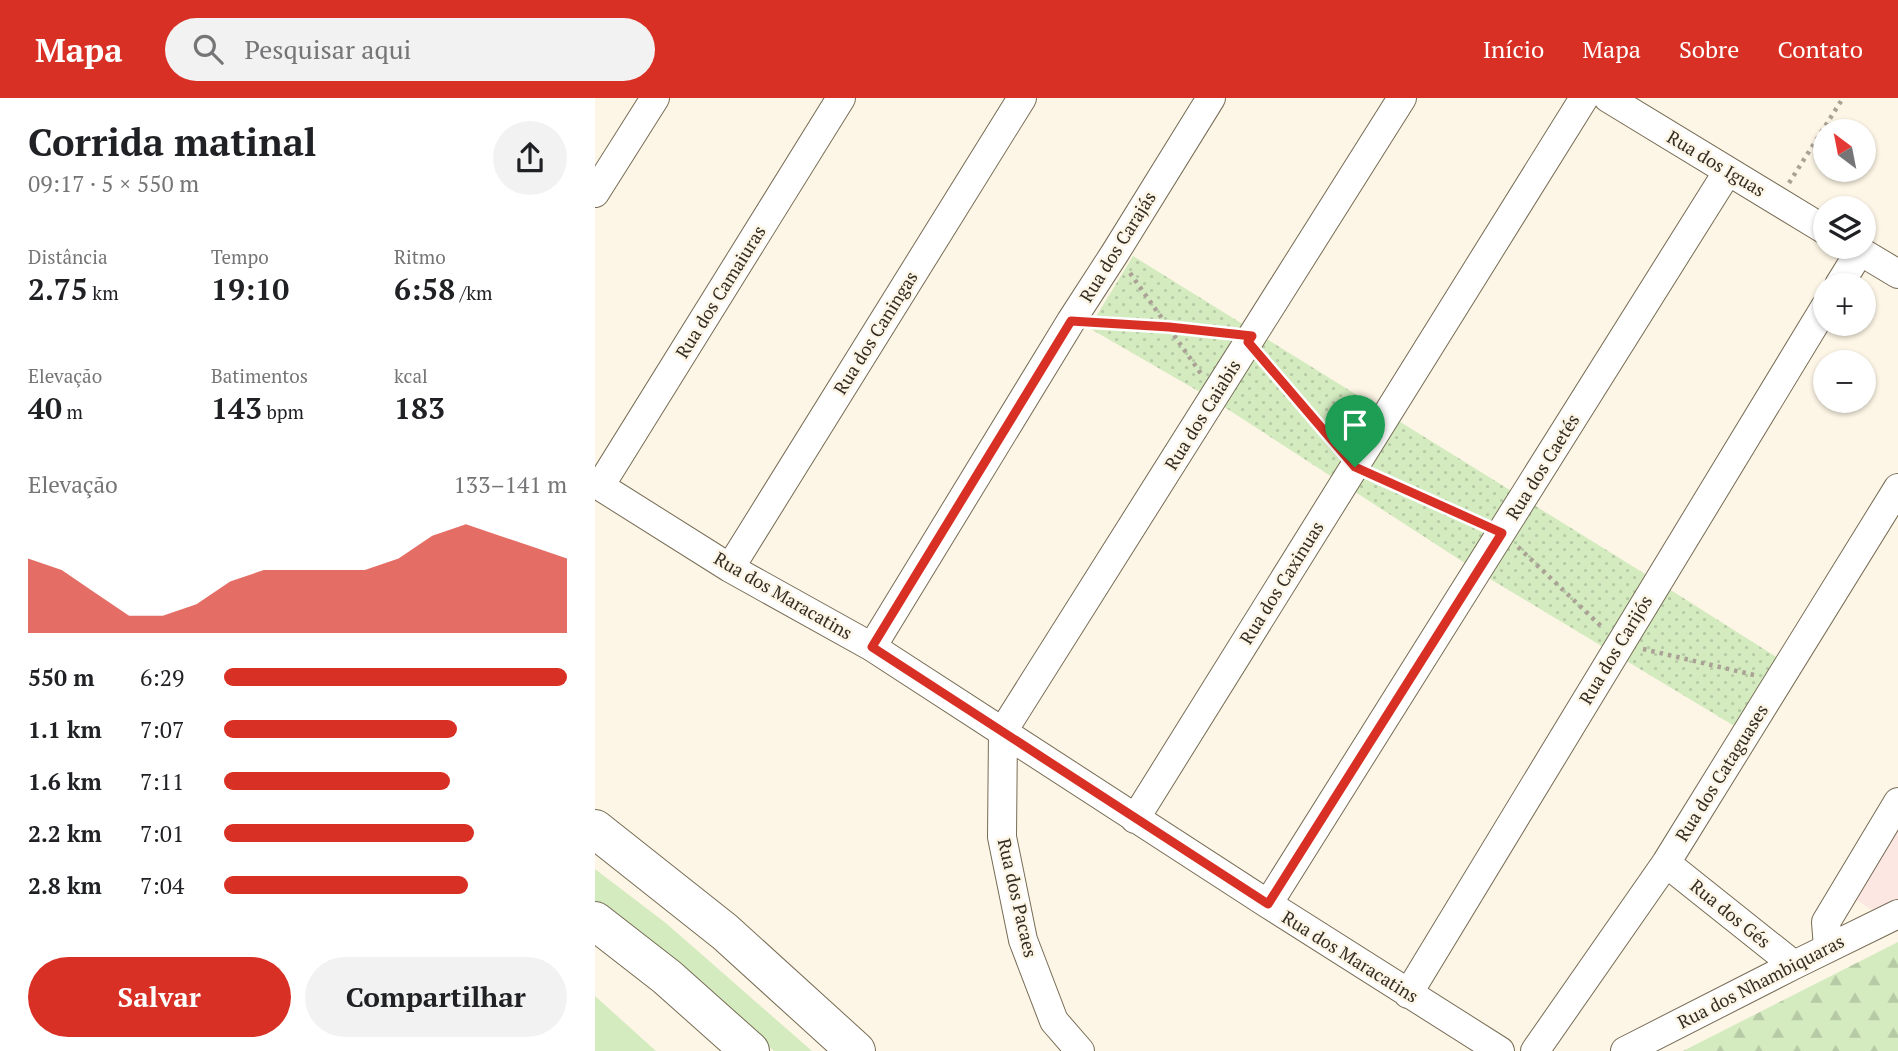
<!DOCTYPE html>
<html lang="pt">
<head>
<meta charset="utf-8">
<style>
  body { margin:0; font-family:"PT Serif",serif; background:#f2f2f2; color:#202124; height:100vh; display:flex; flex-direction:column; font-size:26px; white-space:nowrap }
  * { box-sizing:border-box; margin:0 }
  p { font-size:23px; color:#757577 }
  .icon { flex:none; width:38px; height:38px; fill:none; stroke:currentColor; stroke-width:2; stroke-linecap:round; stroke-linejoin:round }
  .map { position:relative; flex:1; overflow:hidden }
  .details { display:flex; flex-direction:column; background:#fff; width:595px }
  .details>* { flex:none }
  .needle { width:46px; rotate:328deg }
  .tools { position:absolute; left:1218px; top:21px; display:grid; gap:14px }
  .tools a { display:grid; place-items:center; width:63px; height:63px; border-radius:50%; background:#fff; box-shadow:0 2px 5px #0004; font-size:35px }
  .pin { position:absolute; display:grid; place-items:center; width:60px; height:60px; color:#fff; margin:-72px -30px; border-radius:50% 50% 50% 0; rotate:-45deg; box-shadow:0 0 7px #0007 }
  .pin .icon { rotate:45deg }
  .round { display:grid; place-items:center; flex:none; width:74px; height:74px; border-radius:37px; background:#f2f2f2 }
  .head { display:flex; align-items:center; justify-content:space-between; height:119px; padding:0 28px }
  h1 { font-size:38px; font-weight:600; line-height:52px }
  .metrics { display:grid; grid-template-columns:repeat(3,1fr); gap:10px; height:119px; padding:7px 28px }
  .metrics div { display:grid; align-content:center }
  .metrics b { font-size:30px; font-weight:600 }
  .metrics small { font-size:19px; font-weight:400 }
  .metrics p { font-size:19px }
  .chart { height:196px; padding:14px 28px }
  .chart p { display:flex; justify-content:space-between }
  .chart svg { width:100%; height:126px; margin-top:7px; fill:#d93025; opacity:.7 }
  .primary-button { display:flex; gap:14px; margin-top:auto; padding:14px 28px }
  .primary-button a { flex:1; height:80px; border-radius:42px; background:#d93025; color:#fff; font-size:28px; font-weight:600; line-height:80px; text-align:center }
  .primary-button a+a { background:#f2f2f2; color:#202124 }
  ul { padding:0 28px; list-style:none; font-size:23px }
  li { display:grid; grid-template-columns:112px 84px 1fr; align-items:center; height:52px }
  li i { height:18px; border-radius:9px; background:#d93025 }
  header { display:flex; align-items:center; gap:42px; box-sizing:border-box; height:98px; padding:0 35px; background:#d93025; color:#fff }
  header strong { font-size:33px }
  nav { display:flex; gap:38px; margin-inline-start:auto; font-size:24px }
  .search { width:490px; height:63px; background:#f2f2f2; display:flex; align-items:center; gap:18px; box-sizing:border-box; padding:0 24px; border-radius:38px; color:#757577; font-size:26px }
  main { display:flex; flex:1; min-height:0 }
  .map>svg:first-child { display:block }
  .education { fill:#fce7e3 }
  .grass { fill:#d4ebc0 }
  .forest { fill:url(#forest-firs) }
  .park { fill:url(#park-dots) }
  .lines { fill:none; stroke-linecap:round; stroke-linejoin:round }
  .minor-casing { stroke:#776c55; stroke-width:30 }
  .highway-casing { stroke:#776c55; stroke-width:40 }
  .path { stroke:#a9a295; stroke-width:4.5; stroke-dasharray:3.5 5; stroke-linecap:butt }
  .minor { stroke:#fff; stroke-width:28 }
  .highway { stroke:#fff; stroke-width:38 }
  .route-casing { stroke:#fff; stroke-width:14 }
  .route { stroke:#d93025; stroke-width:9 }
  .labels { text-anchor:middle; stroke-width:5; stroke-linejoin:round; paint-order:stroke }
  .street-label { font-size:18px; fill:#332e24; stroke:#fdf6e6 }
</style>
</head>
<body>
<header>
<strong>Mapa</strong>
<div class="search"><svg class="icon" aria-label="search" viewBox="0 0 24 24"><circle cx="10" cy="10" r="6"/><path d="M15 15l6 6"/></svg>Pesquisar aqui</div>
<nav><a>Início</a><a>Mapa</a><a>Sobre</a><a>Contato</a></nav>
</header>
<main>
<section class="details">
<div class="head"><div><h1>Corrida matinal</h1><p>09:17 · 5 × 550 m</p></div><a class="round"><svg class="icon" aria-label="share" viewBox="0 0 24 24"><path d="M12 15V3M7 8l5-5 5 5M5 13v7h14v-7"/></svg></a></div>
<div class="metrics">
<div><p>Distância</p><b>2.75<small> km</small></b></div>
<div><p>Tempo</p><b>19:10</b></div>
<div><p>Ritmo</p><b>6:58<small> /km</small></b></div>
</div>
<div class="metrics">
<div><p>Elevação</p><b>40<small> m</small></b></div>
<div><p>Batimentos</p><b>143<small> bpm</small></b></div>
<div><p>kcal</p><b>183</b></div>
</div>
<div class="chart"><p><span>Elevação</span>133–141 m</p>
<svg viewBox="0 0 160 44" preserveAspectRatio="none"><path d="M0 44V18L10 22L20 30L30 38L40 38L50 34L60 26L70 22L80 22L90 22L100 22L110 18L120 10L130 6L140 10L150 14L160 18V44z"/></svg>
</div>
<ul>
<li><b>550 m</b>6:29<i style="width:100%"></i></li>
<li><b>1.1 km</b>7:07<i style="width:68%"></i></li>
<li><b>1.6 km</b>7:11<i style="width:66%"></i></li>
<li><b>2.2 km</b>7:01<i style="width:73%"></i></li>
<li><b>2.8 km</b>7:04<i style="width:71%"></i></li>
</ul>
<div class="primary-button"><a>Salvar</a><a>Compartilhar</a></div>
</section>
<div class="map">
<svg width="1303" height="953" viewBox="0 0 1303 953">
  <defs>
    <pattern id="forest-firs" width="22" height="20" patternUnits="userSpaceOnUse" patternTransform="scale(1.75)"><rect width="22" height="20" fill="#d4ebc0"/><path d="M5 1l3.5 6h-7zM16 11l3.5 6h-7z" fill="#b6caa5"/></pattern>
    <pattern id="park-dots" width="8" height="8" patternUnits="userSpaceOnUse" patternTransform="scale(1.75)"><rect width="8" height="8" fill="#d4ebc0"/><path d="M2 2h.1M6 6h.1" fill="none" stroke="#b6caa5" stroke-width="1.8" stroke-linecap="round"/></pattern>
  </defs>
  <rect width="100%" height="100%" fill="#fdf6e6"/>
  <!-- education -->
  <path class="education" d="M1303,724V806L1283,816L1257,799Z"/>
  <!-- grass -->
  <path class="grass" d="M0,771L72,826L217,953H179L48,838L0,803Z
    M0,898L61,953H0Z"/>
  <!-- forest -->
  <path class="forest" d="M1303,844V953H1088Z"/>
  <!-- park -->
  <path class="park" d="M538,158L1063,484L1183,560L1141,629L882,473L617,301L494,230Z"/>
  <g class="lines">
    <!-- minor casing -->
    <g class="minor-casing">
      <path id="minor" d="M1013,0L1230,132
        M0,95L60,0
        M1258,149L1303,176
        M1244,187L1265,153
        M0,385L135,470L277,549L673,806L905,953
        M5,388L246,0
        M135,470L427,0
        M277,549L476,223L520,155L616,0
        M540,721L989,0
        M1071,765L1199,867
        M673,806L1133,73
        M1233,850L1231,824L1303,704
        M813,896L1230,209
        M485,953L459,923L428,842L407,739L408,633L807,0
        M940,953L1071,765L1303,390
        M1030,953L1199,867L1303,816"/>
    </g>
    <!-- highway casing -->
    <g class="highway-casing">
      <path id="highway" d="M0,731L130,834L261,953
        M0,823L72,879L155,953"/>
    </g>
    <!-- path -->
    <path class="path" d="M1194,85L1248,0
      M535,175L607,277
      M501,225L632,235
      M669,263L743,350
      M780,378L887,425
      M923,449L1008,530
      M1048,551L1159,577"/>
    <!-- minor -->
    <use href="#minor" class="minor"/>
    <!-- highway -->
    <use href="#highway" class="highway"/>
  </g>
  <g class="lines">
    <!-- route casing -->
    <g class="route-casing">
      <path id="route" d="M476,223L574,229L657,238L653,244L760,369L907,435L673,806L277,549Z"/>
    </g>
    <!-- route -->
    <use href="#route" class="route"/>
  </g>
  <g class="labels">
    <!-- street labels -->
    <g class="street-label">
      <text transform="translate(1121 66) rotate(31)" y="6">Rua dos Iguas</text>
      <text transform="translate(523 149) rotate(-58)" y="6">Rua dos Carajás</text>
      <text transform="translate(126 194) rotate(-58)" y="6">Rua dos Camaiuras</text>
      <text transform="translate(281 235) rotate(-58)" y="6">Rua dos Caningas</text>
      <text transform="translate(608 317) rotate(-58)" y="6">Rua dos Caiabis</text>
      <text transform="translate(948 369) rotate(-58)" y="6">Rua dos Caetés</text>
      <text transform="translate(687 485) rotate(-58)" y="6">Rua dos Caxinuas</text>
      <text transform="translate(188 498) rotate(30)" y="6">Rua dos Maracatins</text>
      <text transform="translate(1021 552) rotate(-59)" y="6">Rua dos Carijós</text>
      <text transform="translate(1127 675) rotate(-58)" y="6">Rua dos Cataguases</text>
      <text transform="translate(422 800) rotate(77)" y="6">Rua dos Pacaes</text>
      <text transform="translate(1135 816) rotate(39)" y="6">Rua dos Gés</text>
      <text transform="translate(755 859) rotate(32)" y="6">Rua dos Maracatins</text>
      <text transform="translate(1166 884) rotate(-27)" y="6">Rua dos Nhambiquaras</text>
    </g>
  </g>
</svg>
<div class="tools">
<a><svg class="needle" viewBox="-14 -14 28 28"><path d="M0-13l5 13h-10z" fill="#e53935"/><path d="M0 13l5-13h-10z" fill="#757577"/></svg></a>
<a><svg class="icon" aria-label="layers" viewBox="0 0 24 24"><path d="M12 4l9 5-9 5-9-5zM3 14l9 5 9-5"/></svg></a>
<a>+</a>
<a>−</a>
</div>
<div class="pin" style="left:760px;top:369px;background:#1e9e55"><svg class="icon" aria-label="arrive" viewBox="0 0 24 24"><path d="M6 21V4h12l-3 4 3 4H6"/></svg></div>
</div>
</main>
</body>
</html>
